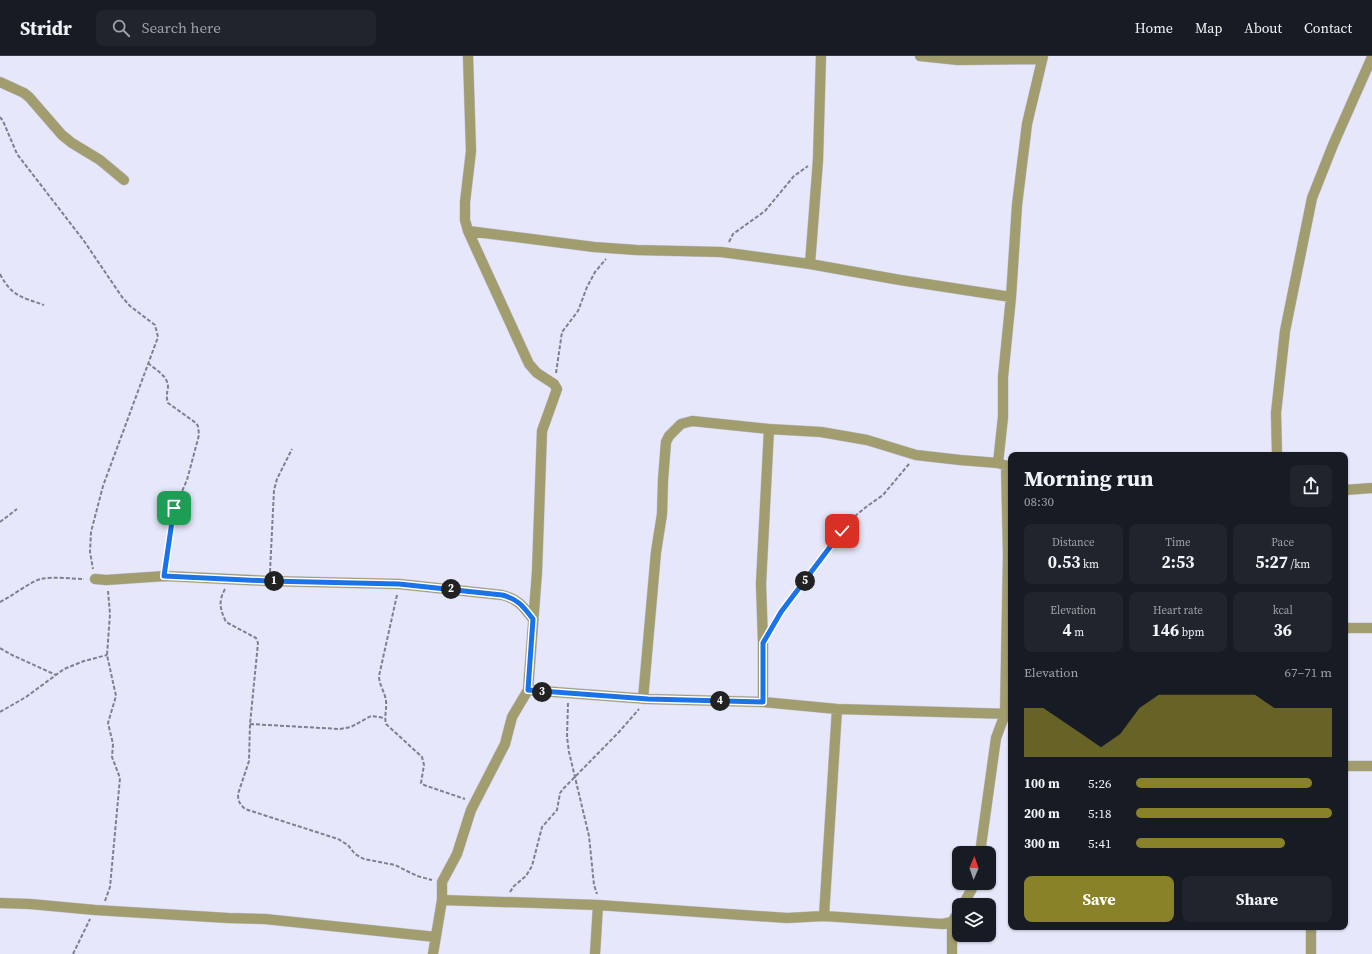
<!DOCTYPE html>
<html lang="en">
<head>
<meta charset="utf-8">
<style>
  body { margin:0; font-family:"Source Serif 4",serif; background:#20242c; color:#f1f3f6; height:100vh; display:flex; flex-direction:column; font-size:15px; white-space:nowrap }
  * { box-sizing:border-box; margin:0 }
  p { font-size:13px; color:#9ea1a6 }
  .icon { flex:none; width:22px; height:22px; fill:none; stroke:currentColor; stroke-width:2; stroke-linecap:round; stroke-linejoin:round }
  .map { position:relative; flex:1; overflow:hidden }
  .side { position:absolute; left:1008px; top:396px; width:340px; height:478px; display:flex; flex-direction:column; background:#171b24; border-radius:8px; box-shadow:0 1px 3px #0004 }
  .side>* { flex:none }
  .needle { width:26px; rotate:2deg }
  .buttons { position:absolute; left:952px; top:790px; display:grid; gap:8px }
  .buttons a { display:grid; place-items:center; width:44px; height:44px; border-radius:8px; background:#171b24; box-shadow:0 1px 3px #0004; font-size:20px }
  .pin { position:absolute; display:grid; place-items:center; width:34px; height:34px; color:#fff; margin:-17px; border-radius:8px; box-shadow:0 2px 6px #0006 }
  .km { position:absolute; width:20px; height:20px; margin:-10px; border-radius:50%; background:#222; color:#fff; font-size:11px; line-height:20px; text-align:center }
  .round { display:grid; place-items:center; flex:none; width:42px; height:42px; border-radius:8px; background:#20242c }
  .summary { display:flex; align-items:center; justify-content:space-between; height:68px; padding:0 16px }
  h1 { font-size:22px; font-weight:700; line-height:30px }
  .stats { display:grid; grid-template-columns:repeat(3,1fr); gap:6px; height:68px; padding:4px 16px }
  .stats div { display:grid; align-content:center; border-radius:8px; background:#20242c; text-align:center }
  .stats b { font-size:17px; font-weight:700 }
  .stats small { font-size:11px; font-weight:400 }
  .stats p { font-size:11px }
  .chart { height:112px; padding:8px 16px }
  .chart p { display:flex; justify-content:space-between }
  .chart svg { width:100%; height:72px; margin-top:4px; fill:#898229; opacity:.7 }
  .cta { display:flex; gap:8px; margin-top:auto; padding:8px 16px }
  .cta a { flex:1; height:46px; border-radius:8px; background:#898229; color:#fff; font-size:16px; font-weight:700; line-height:46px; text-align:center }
  .cta a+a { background:#20242c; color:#f1f3f6 }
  ul { padding:0 16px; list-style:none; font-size:13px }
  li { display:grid; grid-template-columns:64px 48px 1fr; align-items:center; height:30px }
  li i { height:10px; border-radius:5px; background:#898229 }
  header { display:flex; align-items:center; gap:24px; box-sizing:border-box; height:56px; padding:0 20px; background:#171b24; border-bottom:1px solid #363941 }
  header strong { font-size:19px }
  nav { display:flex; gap:22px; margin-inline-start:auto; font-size:14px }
  .search { width:280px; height:36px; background:#20242c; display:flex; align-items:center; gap:10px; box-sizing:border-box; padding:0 14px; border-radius:8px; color:#9ea1a6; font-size:15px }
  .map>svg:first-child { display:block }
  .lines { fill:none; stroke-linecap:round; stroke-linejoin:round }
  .street-casing { stroke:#c4c5d8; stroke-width:11 }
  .path { stroke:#7f7f92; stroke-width:2; stroke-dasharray:4 2; stroke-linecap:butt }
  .street { stroke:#a19d6e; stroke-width:10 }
  .route-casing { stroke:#fff; stroke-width:8 }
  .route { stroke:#1a73e8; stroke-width:5 }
</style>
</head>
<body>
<header>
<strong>Stridr</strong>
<div class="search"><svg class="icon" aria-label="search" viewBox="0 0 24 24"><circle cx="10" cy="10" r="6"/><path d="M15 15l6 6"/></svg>Search here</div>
<nav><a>Home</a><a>Map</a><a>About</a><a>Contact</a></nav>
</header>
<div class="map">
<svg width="1372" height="898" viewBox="0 0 1372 898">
  <rect width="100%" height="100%" fill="#e6e7fa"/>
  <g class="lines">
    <!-- street casing -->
    <g class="street-casing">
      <path id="street" d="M821,0L818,104L810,208L900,224L1011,241
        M920,0L958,4L1042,3
        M0,26L24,37L29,41L62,79L72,87L100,104L124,124
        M468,175L594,191L636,194L721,196L810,208
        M1277,399L1276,357L1285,275L1312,142L1333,89L1372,1
        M998,407L1003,361V321L1011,241L1017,149L1027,68L1043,0
        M1345,434L1372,432
        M95,523L106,524L165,520L269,525L399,528L502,539C518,543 523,550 533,563
        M1345,572H1372
        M528,634L648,643L763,646L837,653L1011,658
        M643,643L656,496L662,458L663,424L666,386L669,380L681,368L692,365L769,373L821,376L867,384L916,399L960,404L998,407L1011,411
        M763,646V587L761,528L769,373
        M1345,710H1372
        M980,797L996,682L1005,658L1008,499L1006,410
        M442,844L598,849L787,862L824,860L942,868L952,866L959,855
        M0,847L30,848L95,854L228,862L265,863L436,881
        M963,849L975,827
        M824,860L837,653
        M952,866V898
        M1311,871V898
        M433,898L442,844V826L457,798L471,754L505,688L512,661L528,634L537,516L542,375L557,333L554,328L537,317L529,308L468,175L465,164V146L471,95L468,0
        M595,898L598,849"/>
    </g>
    <!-- path -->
    <path class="path" d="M0,61L3,65L17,98L84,185L122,241L130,250L155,269L158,281L103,430L91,476L90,496L93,513
      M729,186L733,178L765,155L794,120L808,110
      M0,218C12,241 22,241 44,249
      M148,307C156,314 168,320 168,331C167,337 166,342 168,347L196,367L198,370L199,379L187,424L173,456L166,511
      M556,317L562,276L578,255L587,231L595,216L606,203
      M0,466L17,453
      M270,516L274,434L277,423L292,393
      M225,533C218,546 220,553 226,566L256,582L258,587L250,668L249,705L238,738C238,746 240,748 245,753L338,783L348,789L355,798L364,803L395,809L417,820L432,824
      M397,539L379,620C379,629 385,636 386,645C387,653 384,660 386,668L422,701L424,709L421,727L424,729L465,743
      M0,546C11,541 31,525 41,523C52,520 72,523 84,523
      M773,571L781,556L849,465L866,451L883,439L909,408
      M0,592L12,599L56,619
      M568,647L567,681L569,696L589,780L594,829L597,838
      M0,656L26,641L64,613L84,605L107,599
      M250,668L340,673L351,671L371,660L385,662
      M510,836L514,830L526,820L532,810L542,771L557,754L560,737L563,733L619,676L639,653
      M105,845L110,831L120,722L112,701L113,688L108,667L116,640L107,599L110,558L108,535
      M73,898L90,863"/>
    <!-- street -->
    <use href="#street" class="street"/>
  </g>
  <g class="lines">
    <!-- route casing -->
    <g class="route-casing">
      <path id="route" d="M174,452L164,520L269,525L399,528L502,539C518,543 523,550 533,563L528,634L648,643L763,646V587L781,556L842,475"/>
    </g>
    <!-- route -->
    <use href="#route" class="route"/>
  </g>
</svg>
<div class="buttons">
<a><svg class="needle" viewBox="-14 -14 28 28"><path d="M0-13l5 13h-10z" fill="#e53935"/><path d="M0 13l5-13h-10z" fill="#9ea1a6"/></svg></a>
<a><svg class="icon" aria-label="layers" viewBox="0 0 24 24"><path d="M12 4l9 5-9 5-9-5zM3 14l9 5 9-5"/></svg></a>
</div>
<div class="pin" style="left:174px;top:452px;background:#1e9e55"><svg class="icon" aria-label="arrive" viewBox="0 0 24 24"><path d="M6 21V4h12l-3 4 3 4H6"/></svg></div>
<div class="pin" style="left:842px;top:475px;background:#d93025"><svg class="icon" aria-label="check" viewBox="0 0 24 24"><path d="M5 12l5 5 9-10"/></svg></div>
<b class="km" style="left:274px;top:525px">1</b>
<b class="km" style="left:451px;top:533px">2</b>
<b class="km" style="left:542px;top:636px">3</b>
<b class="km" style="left:720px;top:645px">4</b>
<b class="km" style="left:805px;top:525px">5</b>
<section class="side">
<div class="summary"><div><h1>Morning run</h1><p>08:30</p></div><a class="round"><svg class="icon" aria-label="share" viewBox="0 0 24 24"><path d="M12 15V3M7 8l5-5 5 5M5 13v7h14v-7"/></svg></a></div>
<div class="stats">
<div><p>Distance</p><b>0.53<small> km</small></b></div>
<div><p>Time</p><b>2:53</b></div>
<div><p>Pace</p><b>5:27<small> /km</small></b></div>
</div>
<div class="stats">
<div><p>Elevation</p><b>4<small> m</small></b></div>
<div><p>Heart rate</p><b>146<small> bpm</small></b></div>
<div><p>kcal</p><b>36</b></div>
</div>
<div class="chart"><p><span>Elevation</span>67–71 m</p>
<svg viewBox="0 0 160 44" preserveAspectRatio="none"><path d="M0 44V14L10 14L20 22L30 30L40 38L50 30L60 14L70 6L80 6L90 6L100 6L110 6L120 6L130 14L140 14L150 14L160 14V44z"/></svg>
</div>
<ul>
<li><b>100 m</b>5:26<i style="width:90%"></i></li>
<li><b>200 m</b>5:18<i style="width:100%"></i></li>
<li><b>300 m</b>5:41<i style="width:76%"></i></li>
</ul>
<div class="cta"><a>Save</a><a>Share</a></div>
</section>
</div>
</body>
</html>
